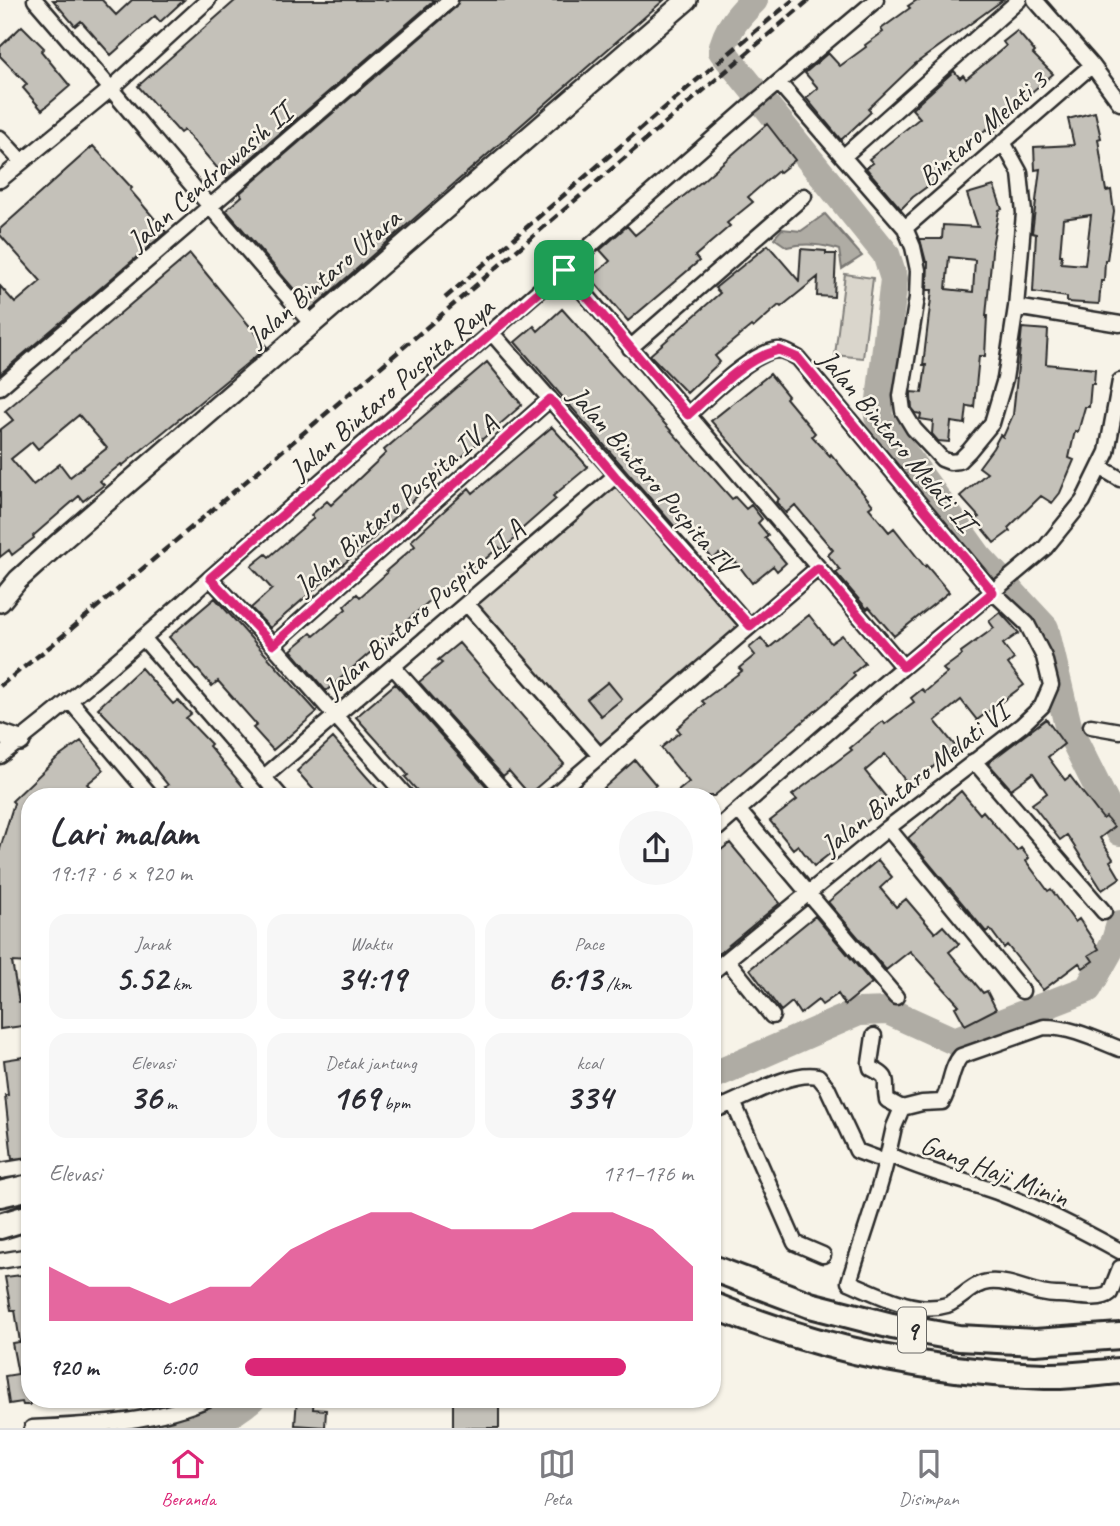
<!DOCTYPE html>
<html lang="id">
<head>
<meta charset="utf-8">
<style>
  body { margin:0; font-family:Caveat,sans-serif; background:#f7f7f7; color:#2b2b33; height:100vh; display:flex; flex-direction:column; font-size:26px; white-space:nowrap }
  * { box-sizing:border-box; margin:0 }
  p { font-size:23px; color:#7c7c81 }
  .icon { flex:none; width:38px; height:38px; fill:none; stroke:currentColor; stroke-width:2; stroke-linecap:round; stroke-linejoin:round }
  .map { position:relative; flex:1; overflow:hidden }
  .side { position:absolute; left:21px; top:788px; width:700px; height:620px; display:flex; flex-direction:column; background:#fff; border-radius:28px; box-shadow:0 2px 5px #0004 }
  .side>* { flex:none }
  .pin { position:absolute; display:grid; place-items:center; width:60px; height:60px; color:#fff; margin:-30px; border-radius:14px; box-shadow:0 4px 10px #0006 }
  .round { display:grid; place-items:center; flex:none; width:74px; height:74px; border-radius:37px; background:#f7f7f7 }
  .head { display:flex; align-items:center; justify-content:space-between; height:119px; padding:0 28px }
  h1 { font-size:38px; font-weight:700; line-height:52px }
  .figures { display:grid; grid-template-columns:repeat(3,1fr); gap:10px; height:119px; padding:7px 28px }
  .figures div { display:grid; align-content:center; border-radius:18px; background:#f7f7f7; text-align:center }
  .figures b { font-size:35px; font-weight:700 }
  .figures small { font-size:19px; font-weight:400 }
  .figures p { font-size:19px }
  .chart { height:196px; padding:14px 28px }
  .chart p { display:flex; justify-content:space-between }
  .chart svg { width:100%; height:126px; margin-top:7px; fill:#db2777; opacity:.7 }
  ul { padding:0 28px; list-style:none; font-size:23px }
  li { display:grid; grid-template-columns:112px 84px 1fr; align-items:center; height:52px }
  li i { height:18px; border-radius:9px; background:#db2777 }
  .tab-bar { display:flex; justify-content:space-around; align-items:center; height:98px; border-top:2px solid #e1e1e2; background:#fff; font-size:19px; color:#7c7c81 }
  .tab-bar a { display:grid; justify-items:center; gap:4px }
  .tab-bar .current { color:#db2777 }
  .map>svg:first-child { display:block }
  .green { fill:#dad6cc; stroke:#82807c; stroke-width:2 }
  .water { fill:#afaca4; stroke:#7a7874; stroke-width:2 }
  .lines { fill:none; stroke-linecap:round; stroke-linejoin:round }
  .river { stroke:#afaca4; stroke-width:28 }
  .building { fill:#c4c1b9; stroke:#2b2b2b; stroke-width:2; fill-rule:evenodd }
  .street-casing { stroke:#2b2b2b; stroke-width:19 }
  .secondary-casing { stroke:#2b2b2b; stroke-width:24 }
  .highway-casing { stroke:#2b2b2b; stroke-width:30 }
  .street { stroke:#f7f3e8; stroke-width:14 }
  .secondary { stroke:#f7f3e8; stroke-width:19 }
  .highway { stroke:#f7f3e8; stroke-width:24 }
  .rail { stroke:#2b2b2b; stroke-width:4.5; stroke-dasharray:10 5; stroke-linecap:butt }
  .route-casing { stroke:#fff; stroke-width:14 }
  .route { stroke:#db2777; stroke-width:9 }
  .labels { text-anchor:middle; stroke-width:5; stroke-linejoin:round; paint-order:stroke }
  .shield { fill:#f7f3e8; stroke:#686764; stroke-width:2 }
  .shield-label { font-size:26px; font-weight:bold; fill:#2b2b2b }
  .street-label { font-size:28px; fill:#2b2b2b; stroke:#f7f3e8 }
</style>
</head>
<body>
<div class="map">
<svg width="1120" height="1428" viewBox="0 0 1120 1428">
  <rect width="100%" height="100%" fill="#f7f3e8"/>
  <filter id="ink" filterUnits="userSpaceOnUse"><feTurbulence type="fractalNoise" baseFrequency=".0143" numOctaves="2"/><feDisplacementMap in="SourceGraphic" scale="14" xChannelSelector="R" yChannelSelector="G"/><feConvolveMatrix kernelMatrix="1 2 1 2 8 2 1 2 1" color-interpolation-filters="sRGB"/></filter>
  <g filter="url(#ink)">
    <!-- green -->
    <path class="green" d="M845,274L873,278L863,358L835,355Z
      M615,476L749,626L600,756L467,604Z"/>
    <!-- water -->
    <path class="water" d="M825,214L862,256L842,269L839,250C823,244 803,243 787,247L774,238L782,229L801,231Z"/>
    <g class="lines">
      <!-- river -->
      <path class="river" d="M754,0C739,15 726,29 722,51L886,254L894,279L878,417L978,556L1045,628L1069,730L1120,832
        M712,1076L859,1012L888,1011L954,1041L1088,989L1115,941L1120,924
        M177,1428C209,1423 226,1421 252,1398"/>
    </g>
    <!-- building -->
    <path class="building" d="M53,0H102L116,15L132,0H184L160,22L155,16L111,55L81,21L75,26Z
      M236,0H435L227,179L184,130L180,133L138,86Z
      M459,0H664L311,309L226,210L242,196L240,193L456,7Z
      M917,0H1003L915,64L868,109L871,112L841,140L806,98L818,88L805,73L828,53L840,66L866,47L865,45L883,32L881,29L910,8L908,6Z
      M22,26L44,48L41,51L70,86L42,110L23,88L27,84L0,56V47Z
      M1017,31L1035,52L1033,54L1053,74L1006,114L1009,118L991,134L987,129L951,156L958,164L913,197L901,209L866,168L873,163L869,159L920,118L912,109L954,71L960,78L963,75L966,79L1006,46L1003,42Z
      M1095,112L1101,138L1098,139L1104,179L1106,191L1111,190L1114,212L1107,260H1105L1104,281H1101L1099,304L1067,302V297L1033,292L1036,234L1032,233L1040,169L1035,170L1034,147L1074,145L1068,119ZM1091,215L1085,265L1061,263L1062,255H1060L1063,219Z
      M767,124L795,160L779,173L778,171L748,197L753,202L727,223L730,226L695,256L699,261L628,321L591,278L610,261L600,250L627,226L635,235L701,182Z
      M93,146L132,188L130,190L166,232L0,374V286L15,303L41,281L0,235V229Z
      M994,186L1002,209L999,210L993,241L986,316H987L985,356H979L974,407L967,406L965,424L951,422L949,442L938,441L932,434L933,421L920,419L921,414L916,413L912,408L911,396V392L922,393L926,365H923L932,290H927L928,262H926L920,239H942L943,225L978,227L967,194ZM949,257L975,260L973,292L946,289Z
      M768,245L799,281L801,249L826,251V254H836L834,297L817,296L818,277L781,307L779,305L753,328L751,326L715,356L720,362L687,393L650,355L720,293L715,288Z
      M190,254L267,347L122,466L121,464L100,481L104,485L83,501L79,496L33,536L34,538L12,555L9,550L0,557V430L13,420L5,411ZM79,415L107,448L70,477L60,464L33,485L11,459L32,442L38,449Z
      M562,309L732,499L735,497L746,509L751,505L762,519L758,523L768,535L765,538L786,563L777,571L773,566L752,583L736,562L730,567L719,554L713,559L680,523L675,527L515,342L534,326L538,331Z
      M1022,328L1048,330L1046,364L1095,369L1094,384H1091L1089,407H1085L1078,432L1075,431L1069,458L1074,460L1060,493L1052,503L1041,496L1008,528L1010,531L994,543L975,520L979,517L960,496L987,473L979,467L993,448L1000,435L1003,437L1013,415Z
      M487,362L522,405L435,480L375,535L376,536L270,628L251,608L272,589L251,566L266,554L269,557L314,518L311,515L327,501L331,505L386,453L384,450Z
      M770,374L788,396L786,398L815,433L812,436L830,456L831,454L873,505L869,508L889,532L894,528L925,567L926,565L949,592L894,636L869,607L867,609L836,573L840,570L828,555L833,550L795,505L786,513L776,502L779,499L711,421Z
      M552,427L588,467L553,496L556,499L514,536L516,538L502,550L499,547L482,562L480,559L450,586L449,584L326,691L291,650L311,633L314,636L346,609L344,606L357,594L360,597L387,573L386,571L415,546L411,541L469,488L473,493Z
      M215,598L317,712L273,750L253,728L257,725L218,681L212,686L169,637Z
      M1000,612L1019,633L1003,644L1014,659L1008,664L1024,685L977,720L961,700L935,721L956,747L910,787L885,754L865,771L890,802L853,833L854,835L814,866L798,845L793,849L770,821L797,800L792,795L852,750L850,748L883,721L885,724L914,702L911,698L922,689L925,692L947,673L943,669L962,655L961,652L994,628L989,621Z
      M809,615L831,643L842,635L865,663L853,673L855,676L832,697L714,796H672L689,782L661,748L680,732L677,728L705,704L702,701L742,671L739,668L755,655L749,648L761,638L769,648Z
      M459,643L564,764L529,794L509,771L503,776L419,682L442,663L438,660Z
      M141,668L173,704L178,700L191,714L186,718L211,744L209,746L251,796H174L165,787L168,785L146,758L98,708Z
      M608,682L622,699L601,716L587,699Z
      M395,684L488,788L495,796H422L405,777L408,775L356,717Z
      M1046,719L1064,744L1048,757L1065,780L1070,776L1103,819L1106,817L1114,827L1100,838L1113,859L1110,861L1120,878L1102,890L1067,835L1060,840L1032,804L1047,793L1033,773L1011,789L988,763Z
      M333,738L366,776L384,796H319L297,771Z
      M81,741L104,770L87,784L101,796H30V963L12,962L19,1002L28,1001L30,1025L0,1029V849L14,803L12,801L56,759Z
      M635,760L656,785L643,796H595Z
      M961,791L980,814L983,811L1017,851L1021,848L1029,858L1026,861L1048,891L1051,889L1075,922L1079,919L1099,949L1089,955L1093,961L1083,968L1079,963L1043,990L1007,945L1004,948L990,929L986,932L908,838Z
      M730,843L780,903L712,959V857Z
      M878,860L892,877L880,888L896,907L906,899L935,933L943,926L959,944L949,952L983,993L987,991L996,1009L965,1025L955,1007L959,1005L910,951L886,970L828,902Z
      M815,916L872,983L845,1005L838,994L822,1005L818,1000L800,1014L792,1002L781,1011L750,969Z
      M30,1056V1157L12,1159L5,1095H8L4,1060Z
      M30,1274V1405H23L22,1402L9,1404L5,1376L18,1374L12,1343L20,1342L15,1310H11L5,1277Z
      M297,1398H314L313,1409L326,1410L325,1427L295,1425Z
      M499,1400V1428H453V1401Z"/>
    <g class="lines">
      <!-- street casing -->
      <g class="street-casing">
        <path id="street" d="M35,0C128,107 217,218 312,324
          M1035,0L1092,65L1120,103
          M779,83L905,228L913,247L918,270L917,298L901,396L903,411L914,429L942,459L950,462L959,461L969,451L992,423L1005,379L1016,307L1024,213L1020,173L1003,142
          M0,138L22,162
          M844,156L1019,0
          M0,180L112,88L208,0
          M905,228L1092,65
          M564,269L903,667
          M1016,307L1120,324
          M491,332L749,626
          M630,348L804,196
          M0,387L450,0
          M688,415C706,398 753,351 778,350C785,350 792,355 798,358L993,592L1027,624L1044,657L1051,685L1042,706L1022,725L888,828L712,972
          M1100,467L1120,479
          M210,578L273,645L406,796
          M467,604L600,756
          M144,639L280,796
          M273,645L550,399
          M394,668L508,796
          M71,702L151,796
          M1091,726L1120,731
          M0,756C73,700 142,640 210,578L749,107L876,0
          M974,761L1104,912
          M264,777L615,476
          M553,796L818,568
          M739,811L896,997
          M888,828L1022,991
          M712,833L903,667L1045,548L1083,501L1107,452L1120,381
          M727,960L772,1016
          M874,1036L870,1063L871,1068C893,1079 883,1080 887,1100L902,1108
          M734,1104L795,1243L823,1255
          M712,1111C742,1101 788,1070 818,1076L827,1087L857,1151L876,1158
          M888,1154L894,1127L902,1108L922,1103L942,1102C951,1088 950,1068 961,1056L1044,1027C1071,1027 1095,1039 1120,1049
          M0,1171L30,1166
          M1120,1251C1080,1229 1040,1208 997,1192C960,1179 923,1171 888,1154C878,1198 862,1239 849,1282C878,1294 915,1315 947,1305C962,1299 973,1283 989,1282C1013,1280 1035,1296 1058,1295C1072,1295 1100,1302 1110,1293L1120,1268
          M0,1261L30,1256
          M32,1428C91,1425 156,1423 210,1398"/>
      </g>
      <!-- secondary casing -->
      <g class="secondary-casing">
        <path id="secondary" d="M0,602L18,580L60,542L687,0
          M0,734L20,741"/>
      </g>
      <!-- highway casing -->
      <g class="highway-casing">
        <path id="highway" d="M0,1194L30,1187
          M0,1226L30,1217
          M712,1268L810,1305L892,1326L959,1338L1035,1342L1120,1336
          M712,1305C818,1349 931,1372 1045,1376C1070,1377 1095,1373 1120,1371"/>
      </g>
      <!-- street -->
      <use href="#street" class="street"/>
      <!-- secondary -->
      <use href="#secondary" class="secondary"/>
      <!-- highway -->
      <use href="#highway" class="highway"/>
      <!-- rail -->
      <path class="rail" d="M445,298L691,85L793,0
        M0,686L52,645L301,435L809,0"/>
    </g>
  </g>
  <g class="lines" filter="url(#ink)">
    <!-- route casing -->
    <g class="route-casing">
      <path id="route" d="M564,270L688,415C715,391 743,359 779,350L798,358L993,592L903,667L818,568L750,626L615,476L550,399L273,645L210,578Z"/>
    </g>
    <!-- route -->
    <use href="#route" class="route"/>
  </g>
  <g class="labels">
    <!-- shield labels -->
    <rect class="shield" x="898" y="1307.5" width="28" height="45" rx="5"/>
    <g class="shield-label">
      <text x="912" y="1339">9</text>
    </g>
    <!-- street labels -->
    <g class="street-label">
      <text transform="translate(982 128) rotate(-41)" y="10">Bintaro Melati 3</text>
      <text transform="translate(209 176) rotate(-41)" y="10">Jalan Cendrawasih II</text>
      <text transform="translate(323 277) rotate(-41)" y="10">Jalan Bintaro Utara</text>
      <text transform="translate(391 388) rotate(-41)" y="10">Jalan Bintaro Puspita Raya</text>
      <text transform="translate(898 440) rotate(50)" y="10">Jalan Bintaro Melati II</text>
      <text transform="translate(653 479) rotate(49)" y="10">Jalan Bintaro Puspita IV</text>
      <text transform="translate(395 504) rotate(-41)" y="10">Jalan Bintaro Puspita IV A</text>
      <text transform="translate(423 608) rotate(-41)" y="10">Jalan Bintaro Puspita II A</text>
      <text transform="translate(914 778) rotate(-38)" y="10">Jalan Bintaro Melati VI</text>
      <text transform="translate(995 1170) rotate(21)" y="10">Gang Haji Minin</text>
    </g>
  </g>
</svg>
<div class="pin" style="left:564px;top:270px;background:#1e9e55"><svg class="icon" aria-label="arrive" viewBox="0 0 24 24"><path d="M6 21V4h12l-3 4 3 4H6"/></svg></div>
<section class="side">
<div class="head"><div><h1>Lari malam</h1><p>19:17 · 6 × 920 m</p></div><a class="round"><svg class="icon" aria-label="share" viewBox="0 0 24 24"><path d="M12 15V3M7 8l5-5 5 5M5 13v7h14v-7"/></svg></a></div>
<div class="figures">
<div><p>Jarak</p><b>5.52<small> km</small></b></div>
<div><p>Waktu</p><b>34:19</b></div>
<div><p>Pace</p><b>6:13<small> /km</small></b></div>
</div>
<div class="figures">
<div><p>Elevasi</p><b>36<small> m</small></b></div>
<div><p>Detak jantung</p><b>169<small> bpm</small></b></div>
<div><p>kcal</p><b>334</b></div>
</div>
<div class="chart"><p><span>Elevasi</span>171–176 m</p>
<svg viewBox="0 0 160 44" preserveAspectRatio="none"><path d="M0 44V25L10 32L20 32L30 38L40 32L50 32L60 19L70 12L80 6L90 6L100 12L110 12L120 12L130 6L140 6L150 12L160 25V44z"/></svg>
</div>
<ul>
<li><b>920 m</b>6:00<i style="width:85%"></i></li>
</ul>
</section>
</div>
<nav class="tab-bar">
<a class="current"><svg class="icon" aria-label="home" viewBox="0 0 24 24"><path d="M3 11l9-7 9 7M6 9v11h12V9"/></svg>Beranda</a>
<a><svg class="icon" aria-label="map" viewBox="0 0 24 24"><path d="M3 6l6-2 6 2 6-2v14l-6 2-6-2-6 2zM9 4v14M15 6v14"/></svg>Peta</a>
<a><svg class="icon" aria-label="saved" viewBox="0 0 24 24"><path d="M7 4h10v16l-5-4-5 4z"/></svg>Disimpan</a>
</nav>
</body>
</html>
